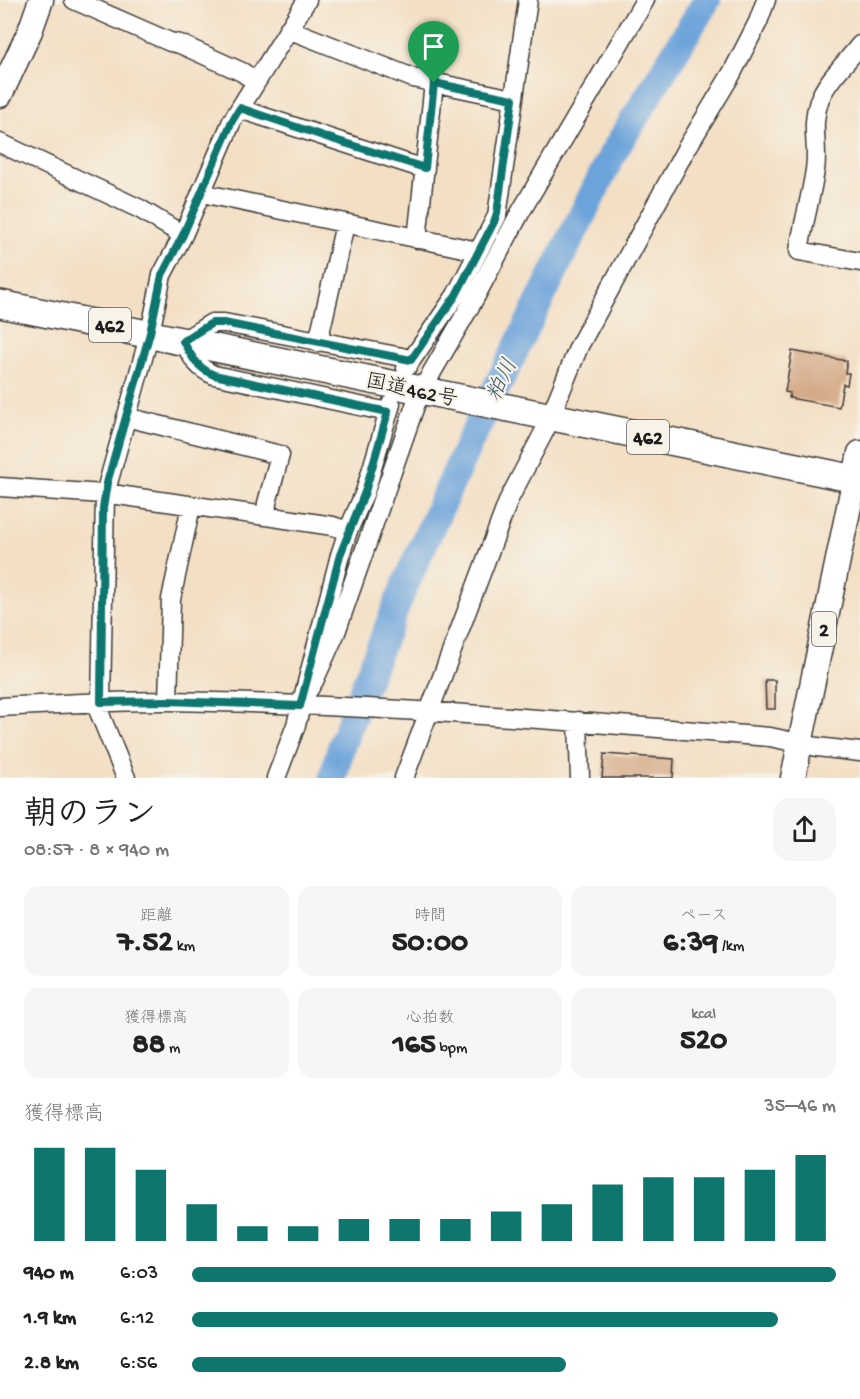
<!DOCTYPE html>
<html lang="ja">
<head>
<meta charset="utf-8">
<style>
  body { margin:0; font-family:"Gochi Hand","Klee One",sans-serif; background:#f6f6f6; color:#222; height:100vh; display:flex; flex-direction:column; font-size:22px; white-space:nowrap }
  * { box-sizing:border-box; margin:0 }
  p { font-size:20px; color:#767676 }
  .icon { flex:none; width:33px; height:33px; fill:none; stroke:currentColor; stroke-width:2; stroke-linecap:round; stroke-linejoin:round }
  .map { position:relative; height:778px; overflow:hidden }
  .side { display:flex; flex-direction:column; background:#fff; flex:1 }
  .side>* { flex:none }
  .pin { position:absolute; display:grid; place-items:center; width:51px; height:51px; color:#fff; margin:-62px -26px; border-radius:50% 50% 50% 0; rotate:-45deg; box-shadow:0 0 6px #0007 }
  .pin .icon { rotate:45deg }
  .round { display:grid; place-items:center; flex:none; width:63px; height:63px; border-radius:18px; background:#f6f6f6 }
  .headline { display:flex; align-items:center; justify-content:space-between; height:102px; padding:0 24px }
  h1 { font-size:33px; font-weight:700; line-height:45px }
  .stats { display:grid; grid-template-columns:repeat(3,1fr); gap:9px; height:102px; padding:6px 24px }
  .stats div { display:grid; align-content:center; border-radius:15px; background:#f6f6f6; text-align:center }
  .stats b { font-size:30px; font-weight:700 }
  .stats small { font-size:16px; font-weight:400 }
  .stats p { font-size:16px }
  .chart { height:168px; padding:12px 24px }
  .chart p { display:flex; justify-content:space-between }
  .chart svg { width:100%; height:108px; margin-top:6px; stroke:#0f766e; stroke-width:6 }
  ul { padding:0 24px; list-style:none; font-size:20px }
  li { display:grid; grid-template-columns:96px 72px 1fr; align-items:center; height:45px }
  li i { height:15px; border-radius:8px; background:#0f766e }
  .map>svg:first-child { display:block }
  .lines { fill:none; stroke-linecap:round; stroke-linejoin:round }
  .river { stroke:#6ca3da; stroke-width:28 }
  .building { fill:#d5ab89 }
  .minor-casing { stroke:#3c3935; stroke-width:21 }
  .major-casing { stroke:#3c3935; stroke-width:27 }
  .highway-casing { stroke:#3c3935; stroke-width:30 }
  .minor { stroke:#fff; stroke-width:18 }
  .major { stroke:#fff; stroke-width:24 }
  .highway { stroke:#fff; stroke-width:27 }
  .route-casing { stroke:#fff; stroke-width:12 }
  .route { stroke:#0f766e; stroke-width:8 }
  .labels { text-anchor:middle; stroke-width:4.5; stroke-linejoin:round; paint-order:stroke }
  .shield { fill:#f7f3e8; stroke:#5e5c59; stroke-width:1.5 }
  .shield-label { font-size:20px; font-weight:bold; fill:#1c1c1c }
  .street-label { font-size:21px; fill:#1c1c1c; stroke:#f7f3e8 }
  .water-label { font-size:22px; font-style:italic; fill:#405971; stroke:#f7f3e8 }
</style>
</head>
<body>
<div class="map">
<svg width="860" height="778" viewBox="0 0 860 778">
  <rect width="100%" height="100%" fill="#f7f3e8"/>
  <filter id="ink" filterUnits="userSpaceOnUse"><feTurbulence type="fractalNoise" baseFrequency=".0167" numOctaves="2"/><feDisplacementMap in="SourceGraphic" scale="12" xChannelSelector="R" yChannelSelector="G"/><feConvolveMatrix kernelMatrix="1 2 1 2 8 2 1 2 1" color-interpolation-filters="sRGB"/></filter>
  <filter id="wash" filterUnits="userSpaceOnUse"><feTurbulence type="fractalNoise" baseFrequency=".008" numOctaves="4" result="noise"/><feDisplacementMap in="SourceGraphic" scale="24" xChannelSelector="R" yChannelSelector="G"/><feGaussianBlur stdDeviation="1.35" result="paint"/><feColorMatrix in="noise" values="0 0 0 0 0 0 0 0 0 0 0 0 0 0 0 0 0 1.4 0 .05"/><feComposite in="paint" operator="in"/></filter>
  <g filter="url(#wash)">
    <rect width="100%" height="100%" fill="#f3dfc4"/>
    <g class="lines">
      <!-- river -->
      <path class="river" d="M333,778L341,747L371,669L405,585L469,443L613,153L707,0"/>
    </g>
    <g id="blocks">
      <!-- building -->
      <path class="building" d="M792,351L847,361L845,373H849L847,385L843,384L839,407L789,398L790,393L785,392Z
        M765,680H775V709H766Z
        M604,754L674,759L673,778H602Z"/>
    </g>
  </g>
  <g filter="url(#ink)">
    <use href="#blocks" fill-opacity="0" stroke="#3c3935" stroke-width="1.5"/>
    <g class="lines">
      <!-- minor casing -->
      <g class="minor-casing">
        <path id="minor" d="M74,0L170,42L180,44L242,72L255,81
          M288,29L413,78L513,99
          M860,45C847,62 826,81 819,101C810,128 819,145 815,170C811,197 803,224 799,251L860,262
          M240,108L249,112L415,166L425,168
          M0,143L140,209L183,235
          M202,190L211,195L468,249L477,254
          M417,239L434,83
          M318,342L345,224
          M406,368L456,295L497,216L528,0
          M388,412L214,375C197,368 192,357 183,341L212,323H224L402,357L411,360
          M126,417L280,455L267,503L266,516
          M0,487L118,495L266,516L333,526L348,531
          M302,700L314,681L336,632L416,403L432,372L472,303L520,213L645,0
          M168,701L171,599L191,506
          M95,702L126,778
          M101,702L105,494L150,333L162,275L183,235L232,121L307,0
          M0,707C56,704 112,701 168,701C369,704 570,721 770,737L817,747L860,752
          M578,721L580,778
          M276,778L296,725L340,555L348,531L365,492L391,404
          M404,778L509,499L545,430L579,346L685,151L732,73L758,22L766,0"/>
      </g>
      <!-- major casing -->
      <g class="major-casing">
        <path id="major" d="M0,95L30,31L41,0
          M793,778L860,453"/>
      </g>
      <!-- highway casing -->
      <g class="highway-casing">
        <path id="highway" d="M0,304L860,480"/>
      </g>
      <!-- minor -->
      <use href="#minor" class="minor"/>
      <!-- major -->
      <use href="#major" class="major"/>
      <!-- highway -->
      <use href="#highway" class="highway"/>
    </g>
  </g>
  <g class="lines" filter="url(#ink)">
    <!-- route casing -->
    <g class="route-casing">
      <path id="route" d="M434,83L513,99L497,213L494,222L456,295L411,360L224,323H212L183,341C192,357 197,368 214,375L388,412L365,492L340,555L300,706L168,701L101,702L103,508L107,483L150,333L162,275L183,235L232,121L240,108L332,139L425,168Z"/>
    </g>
    <!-- route -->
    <use href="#route" class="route"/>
  </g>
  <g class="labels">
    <!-- shield labels -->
    <g class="shield">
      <rect x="89" y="308" width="42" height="34" rx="4.5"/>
      <rect x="627" y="420" width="42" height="34" rx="4.5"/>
      <rect x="812" y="612" width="24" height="34" rx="4.5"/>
    </g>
    <g class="shield-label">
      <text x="110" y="332">462</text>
      <text x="648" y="444">462</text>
      <text x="824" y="636">2</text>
    </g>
    <!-- street labels -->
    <g class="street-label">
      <text transform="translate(412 389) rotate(12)" y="7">国道462号</text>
    </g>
    <!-- water labels -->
    <g class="water-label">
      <text transform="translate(500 379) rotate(-64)" y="8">粕川</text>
    </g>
  </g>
</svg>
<div class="pin" style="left:434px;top:83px;background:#1e9e55"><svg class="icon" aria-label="arrive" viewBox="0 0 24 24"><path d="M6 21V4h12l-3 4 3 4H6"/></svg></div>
</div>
<section class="side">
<div class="headline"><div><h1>朝のラン</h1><p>08:57 · 8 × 940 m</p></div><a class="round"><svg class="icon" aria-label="share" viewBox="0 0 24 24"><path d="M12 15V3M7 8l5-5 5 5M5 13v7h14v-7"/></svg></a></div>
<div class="stats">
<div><p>距離</p><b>7.52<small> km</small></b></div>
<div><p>時間</p><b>50:00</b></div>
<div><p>ペース</p><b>6:39<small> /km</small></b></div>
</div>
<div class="stats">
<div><p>獲得標高</p><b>88<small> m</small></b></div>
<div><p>心拍数</p><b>165<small> bpm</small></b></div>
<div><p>kcal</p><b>520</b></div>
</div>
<div class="chart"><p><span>獲得標高</span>35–46 m</p>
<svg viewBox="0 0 160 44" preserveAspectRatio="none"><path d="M5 44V6M15 44V6M25 44V15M35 44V29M45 44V38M55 44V38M65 44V35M75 44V35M85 44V35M95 44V32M105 44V29M115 44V21M125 44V18M135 44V18M145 44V15M155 44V9"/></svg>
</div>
<ul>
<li><b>940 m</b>6:03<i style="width:100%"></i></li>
<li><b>1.9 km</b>6:12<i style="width:91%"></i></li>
<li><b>2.8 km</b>6:56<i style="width:58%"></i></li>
</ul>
</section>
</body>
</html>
